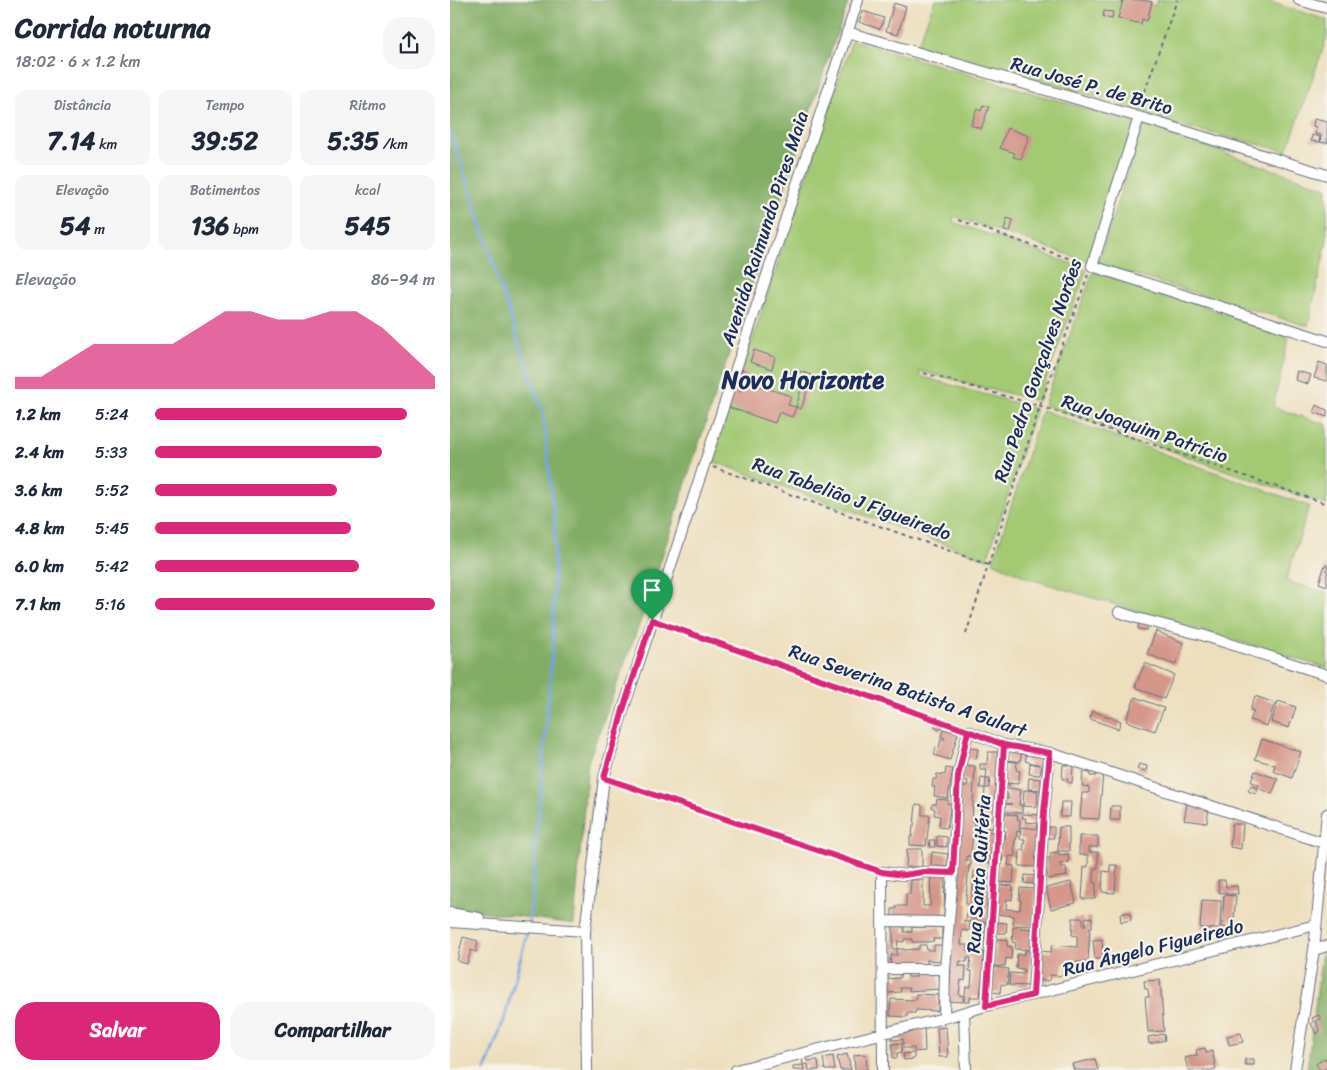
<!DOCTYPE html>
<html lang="pt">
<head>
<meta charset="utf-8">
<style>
  body { margin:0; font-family:Sriracha,sans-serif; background:#f6f6f7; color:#1f2937; height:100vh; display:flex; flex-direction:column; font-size:19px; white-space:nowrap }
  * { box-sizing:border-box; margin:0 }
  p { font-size:16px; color:#747a83 }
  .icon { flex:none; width:28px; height:28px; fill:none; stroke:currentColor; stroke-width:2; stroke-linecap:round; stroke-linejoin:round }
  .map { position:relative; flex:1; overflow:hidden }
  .side { display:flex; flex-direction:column; background:#fff; width:450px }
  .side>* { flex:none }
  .pin { position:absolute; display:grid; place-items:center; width:42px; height:42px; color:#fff; margin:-51px -21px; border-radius:50% 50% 50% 0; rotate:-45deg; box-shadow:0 0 5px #0007 }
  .pin .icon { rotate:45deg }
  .round { display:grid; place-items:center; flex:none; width:52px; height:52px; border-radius:20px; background:#f6f6f7 }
  .overview { display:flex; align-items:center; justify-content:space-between; height:85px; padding:0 15px }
  h1 { font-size:28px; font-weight:800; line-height:38px }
  .metrics { display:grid; grid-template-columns:repeat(3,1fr); gap:8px; height:85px; padding:5px 15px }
  .metrics div { display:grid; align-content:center; border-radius:12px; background:#f6f6f7; text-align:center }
  .metrics b { font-size:25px; font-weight:800 }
  .metrics small { font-size:14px; font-weight:400 }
  .metrics p { font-size:14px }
  .chart { height:140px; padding:10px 15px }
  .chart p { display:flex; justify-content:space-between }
  .chart svg { width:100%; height:90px; margin-top:5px; fill:#db2777; opacity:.7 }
  .cta { display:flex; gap:10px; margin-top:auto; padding:10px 15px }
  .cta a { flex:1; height:58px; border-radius:20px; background:#db2777; color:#fff; font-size:20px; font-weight:800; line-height:58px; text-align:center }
  .cta a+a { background:#f6f6f7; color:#1f2937 }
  ul { padding:0 15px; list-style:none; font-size:16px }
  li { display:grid; grid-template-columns:80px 60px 1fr; align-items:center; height:38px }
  li i { height:12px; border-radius:6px; background:#db2777 }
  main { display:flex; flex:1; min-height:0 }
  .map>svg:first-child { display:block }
  .green { fill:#a3c973; stroke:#5f7c68 }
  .forest { fill:#82ad65; stroke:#4e6e62 }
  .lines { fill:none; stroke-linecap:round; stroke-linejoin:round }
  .stream { stroke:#73a3dd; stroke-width:3 }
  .building { fill:#d4978a }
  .minor-casing { stroke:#646d80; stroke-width:12 }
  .path { stroke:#646d80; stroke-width:2; stroke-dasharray:4 4; stroke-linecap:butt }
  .minor { stroke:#fff; stroke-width:10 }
  .route-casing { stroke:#fff; stroke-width:10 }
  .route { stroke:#db2777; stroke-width:6 }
  .labels { text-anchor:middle; stroke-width:4.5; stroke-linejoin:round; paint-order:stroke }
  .street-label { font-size:19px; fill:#1b2f5e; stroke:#f7f3e8 }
  .district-label { font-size:24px; font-weight:bold; fill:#1b2f5e; stroke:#f7f3e8 }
</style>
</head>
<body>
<main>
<section class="side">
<div class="overview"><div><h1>Corrida noturna</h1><p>18:02 · 6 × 1.2 km</p></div><a class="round"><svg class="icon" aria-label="share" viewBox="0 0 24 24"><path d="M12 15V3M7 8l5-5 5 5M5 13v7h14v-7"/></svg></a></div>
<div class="metrics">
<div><p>Distância</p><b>7.14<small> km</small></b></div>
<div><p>Tempo</p><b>39:52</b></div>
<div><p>Ritmo</p><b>5:35<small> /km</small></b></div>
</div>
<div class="metrics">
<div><p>Elevação</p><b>54<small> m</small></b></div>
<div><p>Batimentos</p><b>136<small> bpm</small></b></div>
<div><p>kcal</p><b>545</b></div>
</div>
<div class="chart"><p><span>Elevação</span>86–94 m</p>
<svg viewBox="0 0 160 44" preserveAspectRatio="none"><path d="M0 44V38L10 38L20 30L30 22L40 22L50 22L60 22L70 14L80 6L90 6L100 10L110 10L120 6L130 6L140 14L150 26L160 38V44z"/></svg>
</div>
<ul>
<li><b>1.2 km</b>5:24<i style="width:90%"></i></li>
<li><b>2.4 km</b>5:33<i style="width:81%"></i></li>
<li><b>3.6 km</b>5:52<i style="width:65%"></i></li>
<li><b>4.8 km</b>5:45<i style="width:70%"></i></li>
<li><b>6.0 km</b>5:42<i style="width:73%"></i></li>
<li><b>7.1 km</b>5:16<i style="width:100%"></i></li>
</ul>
<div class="cta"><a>Salvar</a><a>Compartilhar</a></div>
</section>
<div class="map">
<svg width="877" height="1070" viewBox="0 0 877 1070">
  <rect width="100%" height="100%" fill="#f7f3e8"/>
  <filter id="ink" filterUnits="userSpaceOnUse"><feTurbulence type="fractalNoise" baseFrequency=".02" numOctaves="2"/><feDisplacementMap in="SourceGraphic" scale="10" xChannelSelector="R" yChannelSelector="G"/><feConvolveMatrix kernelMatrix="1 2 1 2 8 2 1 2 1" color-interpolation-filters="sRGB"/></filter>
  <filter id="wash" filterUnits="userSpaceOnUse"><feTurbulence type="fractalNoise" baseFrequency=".0096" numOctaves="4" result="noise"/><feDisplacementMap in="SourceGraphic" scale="20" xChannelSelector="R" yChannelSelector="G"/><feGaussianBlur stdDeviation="1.12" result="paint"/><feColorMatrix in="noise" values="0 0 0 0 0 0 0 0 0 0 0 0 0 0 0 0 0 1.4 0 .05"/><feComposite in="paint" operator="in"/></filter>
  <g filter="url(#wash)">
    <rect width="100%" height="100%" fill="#eddfbe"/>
    <!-- green -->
    <path class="green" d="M485,0H682L705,6L707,0H814L877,20V37L837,151L718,123L661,101L467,46Z
      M402,40L685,123L640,262L504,216L503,222L637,269L588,401L470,371V376L586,409L537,559L262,461Z
      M693,125L877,188V241L858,326L647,264Z
      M643,272L714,292L839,337L823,407L877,425V505L752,462L594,405Z
      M592,410L859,506L836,581L877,593V668L580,579L543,562Z"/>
    <!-- forest -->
    <path class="forest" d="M0,0H399L366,94L246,452L195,609L138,762L124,924L0,907Z
      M877,912V1070H857L876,919Z"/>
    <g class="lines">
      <!-- stream -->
      <path class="stream" d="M0,132L10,159L70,347L93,412L105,526L103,643L79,926L54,1020L35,1070"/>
    </g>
    <g id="blocks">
      <!-- building -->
      <path class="building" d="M673,0H693L702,2L697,21L692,19L691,24L668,18Z
        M444,3L456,7L448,34L436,31Z
        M413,11L434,18L430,29L409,22Z
        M654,11L663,12L662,19L653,17Z
        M533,105L539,107L531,129L521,125L527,109L531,111Z
        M864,119L877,122V143L870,142L871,135L865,134L866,127L863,126Z
        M557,128L579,136L571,159L563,157L565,153L550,148Z
        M862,135L870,137L869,142L861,141Z
        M557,218L563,220L560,232L554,231Z
        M304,350L325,357L322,369L300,362Z
        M869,362L877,365V381L864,378Z
        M292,369L298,372L295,379L289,377Z
        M342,369L362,375L359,385L339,379Z
        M847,371L861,375L858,384L845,380Z
        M294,381L341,396L338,405L346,407L342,417L329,412L325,423L278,407L284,388L291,391Z
        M351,390L357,392L351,409L346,407Z
        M866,405L877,410V417L863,412Z
        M875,565H877V586L869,583Z
        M688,623L697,624V630L688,629Z
        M706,631L734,643L725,665L697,654Z
        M695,663L724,675L714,699L685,687Z
        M805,696L825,703L817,726L800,720L804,711L800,710Z
        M685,697L714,708L705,731L676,721Z
        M828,701L846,707L839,728L821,722Z
        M643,711L671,721L668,729L640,719Z
        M487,722L493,725L490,730L484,727Z
        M493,729L508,733L500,760L484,755L486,747L489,748L491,739L494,740L495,738L491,737Z
        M812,739L851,752L842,778L823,771L825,765L805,759Z
        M516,747L528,749L526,759L515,758Z
        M558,748L572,749L570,762L557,760Z
        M578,751L594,755L590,775L579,774L580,763L590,765L575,761Z
        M538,752H548L543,828H536V831L544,832L540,863L528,862V850H525L526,844L531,845L532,840H529V830H525L526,823H530V812H528L529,804H534L535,788H539L540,779H536L535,788H530L531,778L536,779L537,770H530V764H537Z
        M557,761L567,762L566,770L570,771L568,784L555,783Z
        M689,764L697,766L696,771L687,769Z
        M514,765L525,766L522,822H524L521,856H517L516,861H521V865H519L516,898V904H518L516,920H514V922H520L519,931L512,930L511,945H518V951L534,952L533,963L536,964L535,973L533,972L530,997H520V1002H514L516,987H521L522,971H519L521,958H517V962L510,961L509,966H516L515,981L511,980L509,995L513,996V1002L498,1001L501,970H497V960H501L503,944H498L510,786H517L518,781L511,780Z
        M613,765H623L622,783L617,782L618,779H612Z
        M496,768L503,769L498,798L484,796L485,787H482L483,779H486L487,774L495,775Z
        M805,771L828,779L822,794L808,788L809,785L801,782Z
        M633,772L640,773V776H646V773H653L649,819L630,818L632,793H639V787L632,786Z
        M579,778L591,779V790L578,789Z
        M555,784H559V788L571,790L569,805H572V813L553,812L554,804H562L554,803V798L558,799V794H554Z
        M801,786L808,788L806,794L798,791Z
        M574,790L588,791L587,807L573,806Z
        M487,799L498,800L497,803L501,804L497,828L489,827L490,816L484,815L485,809L482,808V804H486Z
        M611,802H621L620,817H610Z
        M466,804L472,805V815H480L476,846L460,845V837H462L463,826H464Z
        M737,804L759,807L757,823L734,820Z
        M661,806H670V820H660Z
        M553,814L568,815L567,819L570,820L569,832L567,831L566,840H565L564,850L565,851V857L559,856L558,865L564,866L563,883L548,882L549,865H552L553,856H550L551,839H555L556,831L552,830Z
        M573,814L590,815L589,823L575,822L576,818H572Z
        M782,824H793L791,849L780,847Z
        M571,827L589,829L586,867L569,866L570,850H573L575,839H570Z
        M596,827H604V838H596Z
        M609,827H619V851H608Z
        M487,836L497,837V847L487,846Z
        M629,836H648V847H639V852H648V868H644V883H646L645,899H632L634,867H638V855H629Z
        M479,840H485V847H480Z
        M457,849H472V867H456Z
        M482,852L498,854L497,867L481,866Z
        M608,852L609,855L618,854L619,862L610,864L611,867H616L617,876L598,879L595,859L601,858L600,853Z
        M660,865H667L665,893L652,892L653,871L660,872Z
        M524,871L540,872L538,892H540L539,905H537L536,922L523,921L524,905H530V902H522Z
        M481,873H495L494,919L442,918V909H446V906H456V894H460L461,880H473V906H480Z
        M575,875L586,876L585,884L574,883Z
        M768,880H775L776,887L787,886L788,894H776V892L769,893Z
        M621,882L626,903L601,909L596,888Z
        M548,885L563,886L562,900L557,899L556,909L570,910L571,900H569L570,888L586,889L583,926L563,925L564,916L545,914Z
        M774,895L786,896L784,919H780L779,928L772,927Z
        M752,900L771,901L770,929L750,928Z
        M680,912L681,920L671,922L670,914Z
        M636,917L642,918V927H640L638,962H626V964H613L612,976L600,975L599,981L589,980L590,951L601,952L602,945L627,947V936L622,935L623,918H633V926H635Z
        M546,922L557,923L556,933H545Z
        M529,923H536L534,946H524V942L522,941L523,931H528Z
        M443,926L454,927V932H462V927H492V939H483L484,941L477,942H462V939H454V942L448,941L447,949H443Z
        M563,927L583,929L581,950L565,949L566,943L562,942Z
        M13,937L28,941L26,952L21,950L17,964L7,961Z
        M546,939L557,940V946L562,947L561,959L556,958L555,966H544Z
        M652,939L653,959H645L643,940Z
        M469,945H476L477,950H484V945H492V961L477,960V966H440L441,955H447V949H454V950L469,949Z
        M575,951H581L578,986L559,985L560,973L574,974V969L566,968L567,954H575Z
        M545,967L559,969L557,985L551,984L550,993L541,992Z
        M489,972L490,989L459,991V988H450L451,992L438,993L437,979L450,978V974L458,973V977H466V973Z
        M710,980L714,1031L698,1032L695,997H699L698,989H695L694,981Z
        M466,994L488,995V1011L466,1010L465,1013H457V1017L440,1016L441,999L466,1000Z
        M869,1015L871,1019L866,1021L870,1032L866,1034L861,1023L864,1022L862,1018Z
        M474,1027L475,1051L464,1052V1048H453V1039L442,1040V1034L463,1032V1028Z
        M496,1027L498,1057H489L487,1028Z
        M791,1033L793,1042L779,1045L777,1036Z
        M714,1034L715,1040L699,1044L698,1037Z
        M451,1043L452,1052L447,1053V1058H443L442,1044Z
        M755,1048L756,1053L762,1051L766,1069L760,1070H738L735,1058L747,1055L746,1050Z
        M464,1053V1059L454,1060L453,1054Z
        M397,1054L401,1070H390L387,1057Z
        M416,1054L417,1070H405L404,1055Z
        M383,1056L385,1070H375L373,1058Z
        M357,1057V1061L368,1060L369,1070H359L358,1064L353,1065L352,1058Z
        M875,1058L877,1061V1068L873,1070H870L866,1064Z
        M645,1059L648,1070H624L622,1064Z
        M795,1059H804V1065H795Z
        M353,1065L354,1070H343V1066Z"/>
    </g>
  </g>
  <g filter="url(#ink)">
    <use href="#blocks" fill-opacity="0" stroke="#646d80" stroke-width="1"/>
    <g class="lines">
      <!-- minor casing -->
      <g class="minor-casing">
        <path id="minor" d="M849,0L877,8
          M397,32L689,117L877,175
          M689,117L642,266L877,341
          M669,612L687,618L752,635L877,675
          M0,913L29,918
          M432,921L498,922
          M0,922L135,931
          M864,950L877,946
          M433,969H495
          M583,995L594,812L600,753
          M536,1006L554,745
          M514,1013L516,1070
          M494,1018L495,969L503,873L508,776L518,731L554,745L600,753L874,843
          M137,1070L135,931L154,778L173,710L408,0
          M286,1070L494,1018L536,1006L866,925
          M433,1070L432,872L454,875L473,872L503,873
          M845,1070L864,950L877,814"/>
      </g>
      <!-- path -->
      <path class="path" d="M690,107L691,102L727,0
        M509,220L632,263
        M474,373L590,406L877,504
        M263,467L539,565
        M212,624L509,728
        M516,634L590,406L638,275
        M164,782L422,869"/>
      <!-- minor -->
      <use href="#minor" class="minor"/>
    </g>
  </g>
  <g class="lines" filter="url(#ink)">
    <!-- route casing -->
    <g class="route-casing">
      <path id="route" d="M202,620L173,710L154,778L432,872L454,875L473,872L503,873L508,776L518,731L554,745L536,1006L583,995L594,812L600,753L554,745L518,731L202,620"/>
    </g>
    <!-- route -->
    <use href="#route" class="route"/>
  </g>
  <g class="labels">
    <!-- street labels -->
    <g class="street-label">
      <text transform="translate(642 85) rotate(16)" y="7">Rua José P. de Brito</text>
      <text transform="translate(314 228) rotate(-72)" y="7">Avenida Raimundo Pires Maia</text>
      <text transform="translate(587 370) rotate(-71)" y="7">Rua Pedro Gonçalves Norões</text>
      <text transform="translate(695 428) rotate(19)" y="7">Rua Joaquim Patrício</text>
      <text transform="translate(402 498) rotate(20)" y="7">Rua Tabelião J Figueiredo</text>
      <text transform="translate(458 690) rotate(19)" y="7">Rua Severina Batista A Gulart</text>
      <text transform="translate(528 874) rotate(-86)" y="7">Rua Santa Quitéria</text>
      <text transform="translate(703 947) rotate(-14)" y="7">Rua Ângelo Figueiredo</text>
    </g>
    <!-- district labels -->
    <g class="district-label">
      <text x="353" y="388">Novo Horizonte</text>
    </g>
  </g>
</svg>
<div class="pin" style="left:202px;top:620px;background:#1e9e55"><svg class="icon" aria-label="arrive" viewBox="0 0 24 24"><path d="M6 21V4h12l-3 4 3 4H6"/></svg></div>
</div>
</main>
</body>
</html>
